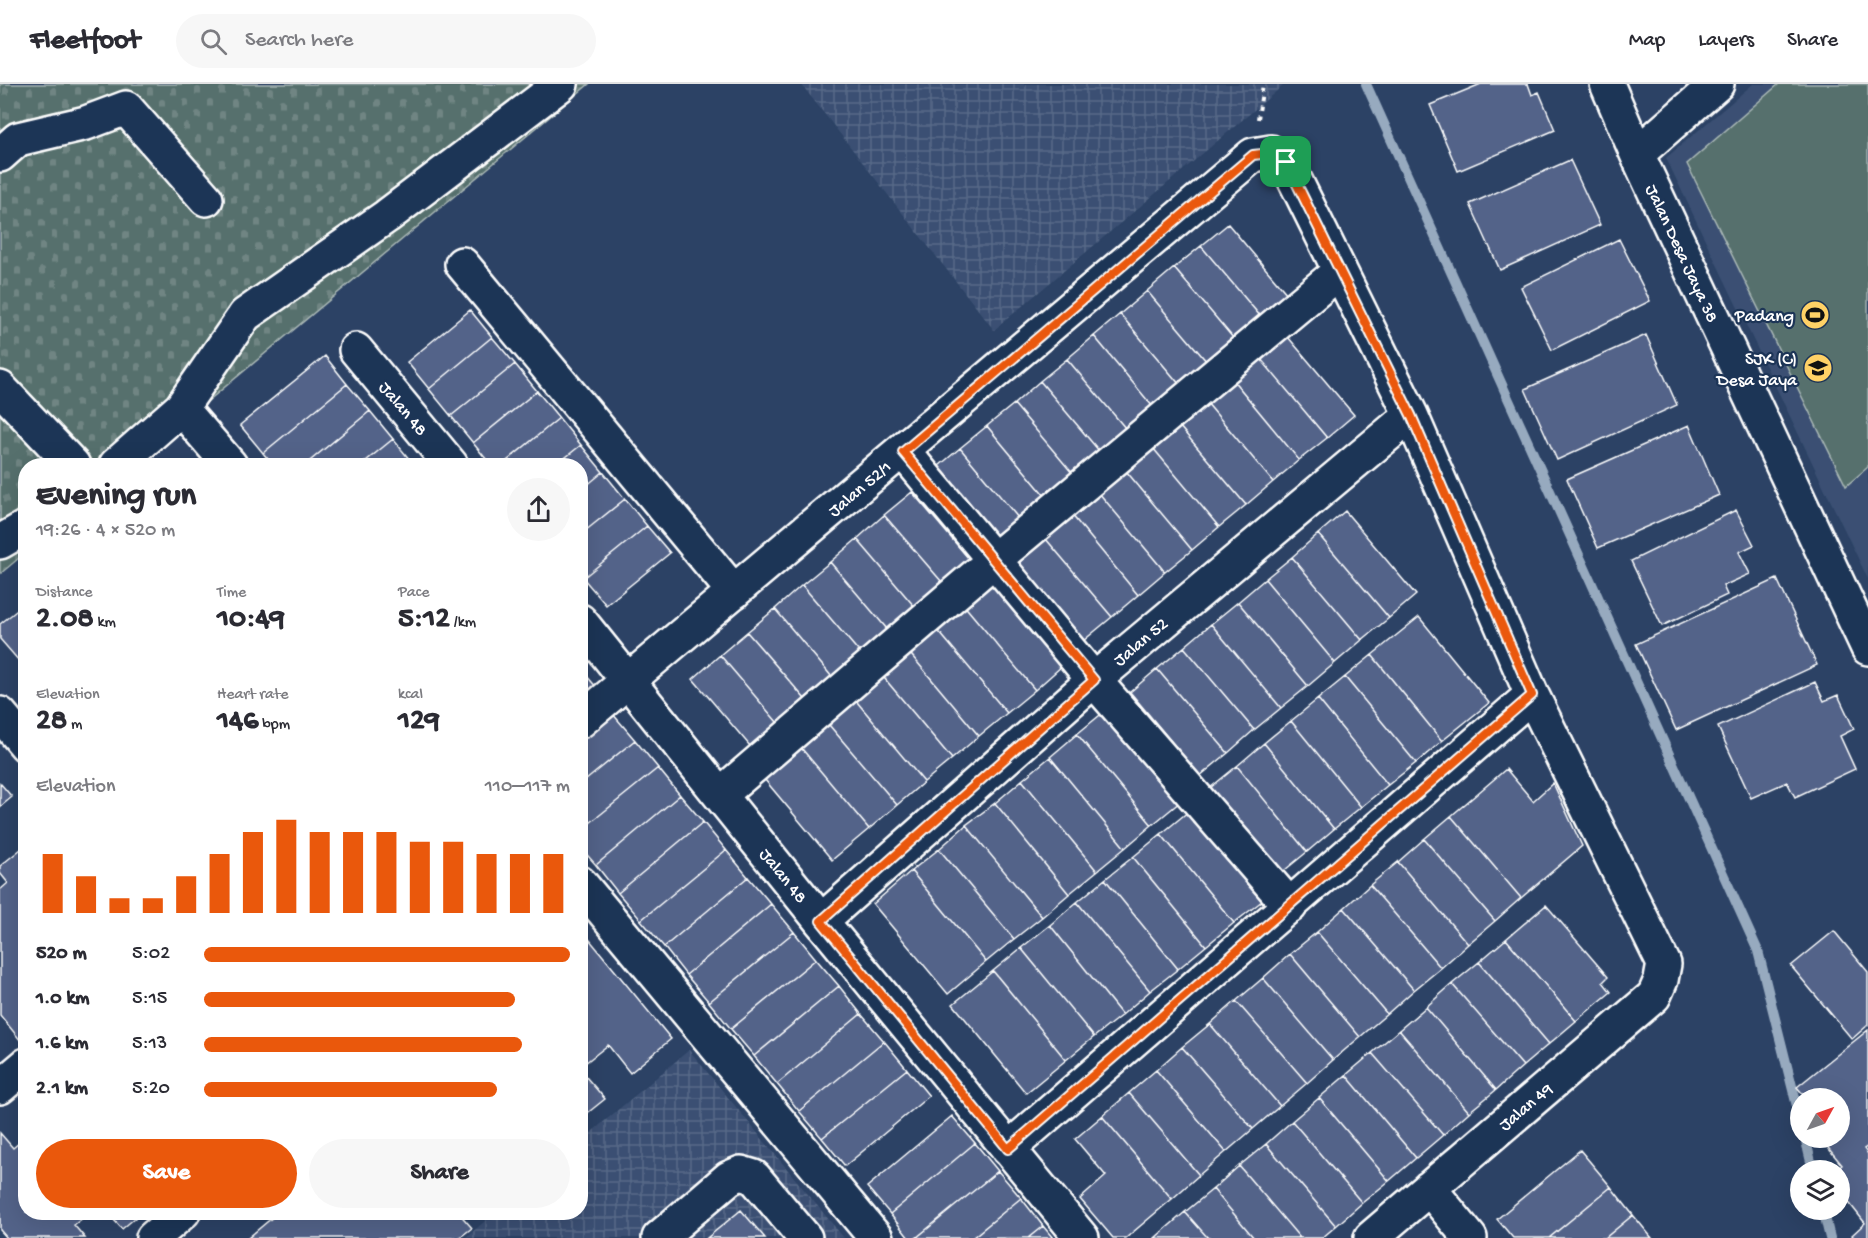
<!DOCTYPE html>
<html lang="en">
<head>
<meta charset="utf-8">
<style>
  body { margin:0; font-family:"Gochi Hand",sans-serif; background:#f7f7f7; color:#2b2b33; height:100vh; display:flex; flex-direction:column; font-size:22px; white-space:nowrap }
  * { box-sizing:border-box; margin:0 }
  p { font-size:20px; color:#7c7c81 }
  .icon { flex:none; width:33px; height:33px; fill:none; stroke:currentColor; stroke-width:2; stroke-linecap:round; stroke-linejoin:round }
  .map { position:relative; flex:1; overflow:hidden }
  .sheet { position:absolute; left:18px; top:374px; width:570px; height:762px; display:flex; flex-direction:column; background:#fff; border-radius:24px; box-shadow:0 6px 24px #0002 }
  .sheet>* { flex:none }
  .needle { width:39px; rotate:50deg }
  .controls { position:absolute; left:1790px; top:1004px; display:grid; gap:12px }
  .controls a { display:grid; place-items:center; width:60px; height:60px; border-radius:50%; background:#fff; box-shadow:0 6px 24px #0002; font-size:30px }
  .pin { position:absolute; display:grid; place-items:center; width:51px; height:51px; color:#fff; margin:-26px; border-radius:12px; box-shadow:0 3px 9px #0006 }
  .round { display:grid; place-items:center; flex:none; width:63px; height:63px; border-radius:32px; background:#f7f7f7 }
  .head { display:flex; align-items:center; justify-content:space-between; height:102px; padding:0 18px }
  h1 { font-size:33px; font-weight:700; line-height:45px }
  .figures { display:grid; grid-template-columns:repeat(3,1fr); gap:9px; height:102px; padding:6px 18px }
  .figures div { display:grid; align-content:center }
  .figures b { font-size:30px; font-weight:700 }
  .figures small { font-size:16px; font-weight:400 }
  .figures p { font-size:16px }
  .chart { height:168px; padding:12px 18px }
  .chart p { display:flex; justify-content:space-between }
  .chart svg { width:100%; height:108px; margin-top:6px; stroke:#ea580c; stroke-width:6 }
  .cta { display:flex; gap:12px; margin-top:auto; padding:12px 18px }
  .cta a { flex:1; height:69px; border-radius:36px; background:#ea580c; color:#fff; font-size:24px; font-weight:700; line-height:69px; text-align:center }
  .cta a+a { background:#f7f7f7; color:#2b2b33 }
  ul { padding:0 18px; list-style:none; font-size:20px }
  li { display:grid; grid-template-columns:96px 72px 1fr; align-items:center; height:45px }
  li i { height:15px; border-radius:8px; background:#ea580c }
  header { display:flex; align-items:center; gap:36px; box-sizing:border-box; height:84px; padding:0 30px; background:#fff; border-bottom:2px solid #e1e1e2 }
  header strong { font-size:28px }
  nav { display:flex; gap:33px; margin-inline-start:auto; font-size:21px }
  .search { width:420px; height:54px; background:#f7f7f7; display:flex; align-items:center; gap:15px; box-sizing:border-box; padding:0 21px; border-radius:33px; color:#7c7c81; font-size:22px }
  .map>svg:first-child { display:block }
  .built { fill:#3b5073 }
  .industrial { fill:url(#industrial-grid) }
  .cemetery { fill:url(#cemetery-stones); stroke:#aab8b6; stroke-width:1.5 }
  .park { fill:#56706d; stroke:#aab8b6; stroke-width:1.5 }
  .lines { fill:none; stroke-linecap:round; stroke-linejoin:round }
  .stream { stroke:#97aabf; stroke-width:10 }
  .building { fill:#526389; stroke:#fff; stroke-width:1.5 }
  .minor-casing { stroke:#fff; stroke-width:38 }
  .path { stroke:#fff; stroke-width:4; stroke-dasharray:4.5 4.5; stroke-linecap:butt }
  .minor { stroke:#1d3557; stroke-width:33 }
  .route-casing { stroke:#fff; stroke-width:12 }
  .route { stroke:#ea580c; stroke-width:8 }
  .labels { text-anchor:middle; stroke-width:4.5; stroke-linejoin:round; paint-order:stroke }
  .street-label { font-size:18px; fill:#fff; stroke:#1d3557 }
  .poi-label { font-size:18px; fill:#fff; stroke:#1d3557; text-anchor:end }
</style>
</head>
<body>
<header>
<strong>Fleetfoot</strong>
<div class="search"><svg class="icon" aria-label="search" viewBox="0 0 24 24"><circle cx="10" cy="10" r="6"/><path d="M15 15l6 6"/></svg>Search here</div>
<nav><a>Map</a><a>Layers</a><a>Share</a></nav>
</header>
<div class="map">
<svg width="1868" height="1154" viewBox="0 0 1868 1154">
  <defs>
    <pattern id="industrial-grid" width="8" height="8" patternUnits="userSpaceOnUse" patternTransform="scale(1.5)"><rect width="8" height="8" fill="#3b5073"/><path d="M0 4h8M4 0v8" fill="none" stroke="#586a88"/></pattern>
    <pattern id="cemetery-stones" width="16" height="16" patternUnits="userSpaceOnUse" patternTransform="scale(1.5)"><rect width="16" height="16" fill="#56706d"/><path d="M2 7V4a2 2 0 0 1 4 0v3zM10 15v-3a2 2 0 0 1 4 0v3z" fill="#6f8583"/></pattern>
  </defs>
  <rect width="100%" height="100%" fill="#2c4265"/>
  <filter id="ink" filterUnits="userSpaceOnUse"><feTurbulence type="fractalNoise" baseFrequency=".0167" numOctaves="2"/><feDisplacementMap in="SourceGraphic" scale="12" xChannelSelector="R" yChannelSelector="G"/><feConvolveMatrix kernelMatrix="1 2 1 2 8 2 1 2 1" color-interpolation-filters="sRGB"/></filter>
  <g filter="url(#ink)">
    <!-- built -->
    <path class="built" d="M1753,0H1868V495L1666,74Z"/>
    <!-- industrial -->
    <path class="industrial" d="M801,0H1285L994,246Z
      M689,966L844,1154H465L496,1128H580L581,1057Z"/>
    <!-- cemetery -->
    <path class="cemetery" d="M0,0H589L131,381H26L25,469L0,490Z"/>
    <!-- park -->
    <path class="park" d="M1779,0H1868V383L1846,402L1687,80Z"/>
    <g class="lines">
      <!-- stream -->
      <path class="stream" d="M1366,0L1758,867L1800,1034
        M1805,1053L1813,1086
        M1823,1125L1830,1154"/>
    </g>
    <!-- building -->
    <path class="building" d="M1481,0H1528L1532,11L1539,8L1555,46L1458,87L1430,21Z
      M1570,76L1600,141L1500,186L1470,120Z
      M1228,140L1287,210L1261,233L1201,162Z
      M1619,155L1650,217L1552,266L1521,203Z
      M1201,162L1261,233L1234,255L1174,184Z
      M1174,184L1234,255L1207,278L1147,207Z
      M1147,207L1207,278L1180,301L1120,230Z
      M470,226L492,253L429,305L407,278Z
      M1120,230L1180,301L1153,323L1094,252Z
      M1282,246L1354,331L1327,354L1255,268Z
      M1646,251L1677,321L1557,376L1525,305Z
      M1094,252L1153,323L1126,345L1067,275Z
      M492,253L515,280L451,332L429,305Z
      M1255,268L1327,354L1299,376L1228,290Z
      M325,272L347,300L263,369L240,341Z
      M1067,275L1126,345L1100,368L1040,297Z
      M515,280L537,307L473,359L451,332Z
      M1228,290L1299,376L1273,398L1202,313Z
      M1040,297L1100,368L1073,390L1014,320Z
      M347,300L370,327L305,381H273L263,369Z
      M537,307L559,334L502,381H491L473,359Z
      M1202,313L1273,398L1246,421L1174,336Z
      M1014,320L1073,390L1046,413L987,342Z
      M370,327L393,355L361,381H305Z
      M559,334L581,361L556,381H502Z
      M1174,336L1246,421L1219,443L1148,358Z
      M1689,341L1719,411L1598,464L1567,395Z
      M987,342L1046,413L1019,435L960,364Z
      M393,355L414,381H361Z
      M1148,358L1219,443L1192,466L1121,381Z
      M581,361L603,388L580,407V381H556Z
      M960,364L1019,435L992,458L933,387Z
      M1121,381L1192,466L1165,488L1094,403Z
      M603,388L625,415L580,451V407Z
      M1094,403L1165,488L1138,511L1067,425Z
      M912,408L975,482L948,505L884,431Z
      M625,415L647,442L583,494L580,490V451Z
      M1067,425L1138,511L1112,533L1040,448Z
      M1736,426L1754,461L1739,468L1750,490L1723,502L1727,511L1662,542L1631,477Z
      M1345,427L1416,511L1389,534L1318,450Z
      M884,431L948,505L920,529L857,455Z
      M647,442L670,469L606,521L583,494Z
      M1040,448L1112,533L1077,562L1006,477Z
      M1318,450L1389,534L1362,556L1292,473Z
      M857,455L920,529L893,552L830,478Z
      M1292,473L1362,556L1335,579L1265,495Z
      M830,478L893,552L865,575L802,501Z
      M1265,495L1335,579L1308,602L1238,518Z
      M1777,495L1817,581L1676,646L1636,560Z
      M990,496L1062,582L1035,606L963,520Z
      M802,501L865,575L837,599L775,525Z
      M1238,518L1308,602L1281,624L1211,540Z
      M26,519V585L0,555V540Z
      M963,520L1035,606L1007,629L935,543Z
      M775,525L837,599L811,622L747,548Z
      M1419,533L1489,619L1442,657L1372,571Z
      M1211,540L1281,624L1254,646L1184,563Z
      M935,543L1007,629L979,652L907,566Z
      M747,548L811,622L783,645L720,571Z
      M1184,563L1254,646L1228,669L1157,585Z
      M907,566L979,652L952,675L880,589Z
      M720,571L783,645L756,669L693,595Z
      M1372,571L1442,657L1416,679L1345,593Z
      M580,584L597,604L580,618Z
      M1157,585L1228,669L1200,692L1130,608Z
      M880,589L952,675L924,698L852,612Z
      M1345,593L1416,679L1388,701L1318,615Z
      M1815,598L1824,617L1838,611L1854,645L1840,652L1855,685L1795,713L1787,698L1751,714L1718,643Z
      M852,612L924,698L897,721L824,635Z
      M1318,615L1388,701L1361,723L1291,637Z
      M1105,627L1180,718L1152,741L1077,650Z
      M612,629L635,656L580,701V655Z
      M824,635L897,721L869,745L797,659Z
      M1291,637L1361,723L1334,745L1264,659Z
      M1077,650L1152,741L1125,764L1050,673Z
      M635,656L658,684L580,747V701Z
      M797,659L869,745L832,776L760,690Z
      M1264,659L1334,745L1307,768L1237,682Z
      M1050,673L1125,764L1097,787L1022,696Z
      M1237,682L1307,768L1280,790L1210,704Z
      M658,684L680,711L596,781L580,763V747Z
      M1506,685L1533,717L1553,699L1582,762L1521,814L1451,732Z
      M1022,696L1097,787L1069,810L995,719Z
      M0,699L12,713L0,723Z
      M680,711L703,738L618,809L596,781Z
      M995,719L1069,810L1042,833L966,741Z
      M1189,727L1262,817L1234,839L1161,750Z
      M1451,732L1521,814L1495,837L1424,755Z
      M703,738L726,766L641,836L618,809Z
      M966,741L1042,833L1014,855L939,765Z
      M1161,750L1234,839L1206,862L1133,773Z
      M1424,755L1495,837L1468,860L1398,778Z
      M26,761V961L25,962L0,931V806L8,799L0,789V782Z
      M939,765L1014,855L986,878L911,787Z
      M726,766L748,793L664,863L641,836Z
      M1133,773L1206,862L1178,885L1105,795Z
      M1398,778L1468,860L1441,884L1370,801Z
      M911,787L986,878L948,910L873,820Z
      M748,793L771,820L686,891L664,863Z
      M1105,795L1178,885L1150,907L1077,818Z
      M1370,801L1441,884L1414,906L1344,824Z
      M1077,818L1150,907L1122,931L1050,841Z
      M771,820L794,848L709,918L686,891Z
      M1546,821L1608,893L1603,898L1611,908L1576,937L1506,855Z
      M1344,824L1414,906L1387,930L1317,848Z
      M1050,841L1122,931L1094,953L1021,864Z
      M580,844L671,955L630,989L608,961L580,983Z
      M1834,847L1868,888V941L1852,955L1791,882Z
      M794,848L816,875L731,945L709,918Z
      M1317,848L1387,930L1360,953L1290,870Z
      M1506,855L1576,937L1549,960L1479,878Z
      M1021,864L1094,953L1066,976L993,887Z
      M1290,870L1360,953L1333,976L1263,894Z
      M816,875L839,902L754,972L731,945Z
      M1479,878L1549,960L1523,982L1452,900Z
      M993,887L1066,976L1026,1009L953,920Z
      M1263,894L1333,976L1307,999L1236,917Z
      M1452,900L1523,982L1496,1006L1426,923Z
      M839,902L861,930L777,1000L754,972Z
      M1236,917L1307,999L1280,1022L1210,940Z
      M1426,923L1496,1006L1469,1028L1399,946Z
      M861,930L884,957L799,1027L777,1000Z
      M1210,940L1280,1022L1253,1045L1182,963Z
      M1399,946L1469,1028L1443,1051L1372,969Z
      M1868,946V1062L1864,1065L1868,1070V1154H1854L1852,1151L1865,1139L1839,1106V1086H1836L1842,1081L1820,1054L1839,1053V1014H1806L1797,1003Z
      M884,957L907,985L822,1054L799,1027Z
      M1182,963L1253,1045L1226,1068L1156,986Z
      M1372,969L1443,1051L1416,1074L1346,991Z
      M907,985L929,1012L845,1082L822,1054Z
      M580,986L605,1015L580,1035Z
      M1156,986L1226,1068L1199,1091L1129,1009Z
      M1346,991L1416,1074L1389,1097L1319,1014Z
      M1129,1009L1199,1091L1172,1115L1102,1032Z
      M1319,1014L1389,1097L1362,1119L1292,1037Z
      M952,1032L975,1059L890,1130L867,1103Z
      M1102,1032L1172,1115L1126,1154H1113L1080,1115L1106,1092L1075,1055Z
      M1292,1037L1362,1119L1336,1142L1266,1060Z
      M0,1049L13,1064L26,1053V1128H90L74,1141L85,1154H7L0,1146Z
      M975,1059L998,1087L916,1154H909L890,1130Z
      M1266,1060L1336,1142L1322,1154H1300L1239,1082Z
      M1580,1066L1611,1103L1549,1154H1513L1497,1135Z
      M1239,1082L1300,1154H1254L1213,1105Z
      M998,1087L1021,1114L972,1154H916Z
      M1611,1103L1633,1131L1605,1154H1549Z
      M1213,1105L1254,1154H1208L1185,1128Z
      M1021,1114L1043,1142L1028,1154H972Z
      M741,1126L765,1154H707Z
      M107,1128H142L122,1145Z
      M279,1128H458L472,1144L459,1154H248Z
      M1185,1128L1208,1154H1155Z
      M1633,1131L1652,1154H1605Z
      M1043,1142L1053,1154H1028Z"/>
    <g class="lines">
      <!-- minor casing -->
      <g class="minor-casing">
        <path id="minor" d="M1607,0L1637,70L1868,564
          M1637,70L1717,0
          M0,71L18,55L86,39L126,24L206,115
          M462,180L734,508
          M356,266L451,381
          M0,304L73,381
          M181,324L230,381
          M903,367L1094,596L1290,822
          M116,381L181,324L245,231L387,132L561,0
          M0,458L26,443
          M580,537L821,837L1082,1154
          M0,630L26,661
          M580,637L1253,71L1271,68L1286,78L1411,331L1532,611L1664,880L1661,896L1654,912L1371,1154
          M720,711L994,476L1340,187
          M580,799L876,1154
          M821,837L1094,596L1411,331
          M0,1003L26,981
          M1008,1065L1532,611
          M1429,1104L1470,1154
          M153,1154L183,1128
          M659,1154L729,1094L741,1089L754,1093L805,1154"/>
      </g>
      <!-- path -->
      <path class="path" d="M1258,35L1263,0"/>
      <!-- minor -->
      <use href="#minor" class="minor"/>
    </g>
  </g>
  <g class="lines" filter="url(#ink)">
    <!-- route casing -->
    <g class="route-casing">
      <path id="route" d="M1271,69L1286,78L1411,331L1532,611L1008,1065L821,837L1094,596L903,368L1253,71Z"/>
    </g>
    <!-- route -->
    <use href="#route" class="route"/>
  </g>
  <!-- icons -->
  <defs>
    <g id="stadium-disc" transform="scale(1.5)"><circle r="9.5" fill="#ffd166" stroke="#1d3557"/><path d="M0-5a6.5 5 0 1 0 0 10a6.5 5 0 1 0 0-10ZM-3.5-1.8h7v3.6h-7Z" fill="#111"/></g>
    <g id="school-disc" transform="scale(1.5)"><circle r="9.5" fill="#ffd166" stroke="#1d3557"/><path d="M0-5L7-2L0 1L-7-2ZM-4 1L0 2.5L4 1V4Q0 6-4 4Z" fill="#111"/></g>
  </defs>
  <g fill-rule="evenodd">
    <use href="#stadium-disc" x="1815" y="231"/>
    <use href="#school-disc" x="1818" y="284"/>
  </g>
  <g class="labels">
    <!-- street labels -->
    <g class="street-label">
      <text transform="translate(1683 169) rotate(65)" y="6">Jalan Desa Jaya 38</text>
      <text transform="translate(404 324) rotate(50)" y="6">Jalan 48</text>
      <text transform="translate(859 404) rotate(-40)" y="6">Jalan 52/1</text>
      <text transform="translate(1140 557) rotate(-40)" y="6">Jalan 52</text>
      <text transform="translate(784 791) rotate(51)" y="6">Jalan 48</text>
      <text transform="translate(1525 1022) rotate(-40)" y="6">Jalan 49</text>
    </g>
    <!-- poi labels -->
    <g class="poi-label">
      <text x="1794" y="237">Padang</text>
      <text x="1797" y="280">SJK (C)<tspan x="1797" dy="21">Desa Jaya</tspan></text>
    </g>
  </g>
</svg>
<div class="controls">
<a><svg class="needle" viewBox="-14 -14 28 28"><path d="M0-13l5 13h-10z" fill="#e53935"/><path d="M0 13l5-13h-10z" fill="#7c7c81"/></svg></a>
<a><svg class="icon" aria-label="layers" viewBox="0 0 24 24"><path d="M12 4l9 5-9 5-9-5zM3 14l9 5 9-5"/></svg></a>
</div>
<div class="pin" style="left:1286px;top:78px;background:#1e9e55"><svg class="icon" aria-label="arrive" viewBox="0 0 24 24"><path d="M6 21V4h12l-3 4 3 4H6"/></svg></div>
<section class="sheet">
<div class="head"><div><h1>Evening run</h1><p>19:26 · 4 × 520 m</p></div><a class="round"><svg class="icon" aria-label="share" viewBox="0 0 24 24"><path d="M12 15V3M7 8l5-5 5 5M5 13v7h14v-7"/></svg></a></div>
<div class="figures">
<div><p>Distance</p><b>2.08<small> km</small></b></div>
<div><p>Time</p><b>10:49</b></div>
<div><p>Pace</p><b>5:12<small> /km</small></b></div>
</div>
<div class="figures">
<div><p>Elevation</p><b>28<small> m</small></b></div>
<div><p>Heart rate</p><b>146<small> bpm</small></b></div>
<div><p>kcal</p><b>129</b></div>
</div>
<div class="chart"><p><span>Elevation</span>110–117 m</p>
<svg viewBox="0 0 160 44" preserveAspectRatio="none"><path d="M5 44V20M15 44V29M25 44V38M35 44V38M45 44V29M55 44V20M65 44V11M75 44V6M85 44V11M95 44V11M105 44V11M115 44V15M125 44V15M135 44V20M145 44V20M155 44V20"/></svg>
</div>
<ul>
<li><b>520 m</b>5:02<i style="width:100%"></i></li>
<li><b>1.0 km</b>5:15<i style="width:85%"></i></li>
<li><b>1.6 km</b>5:13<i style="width:87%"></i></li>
<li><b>2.1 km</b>5:20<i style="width:80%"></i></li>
</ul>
<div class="cta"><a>Save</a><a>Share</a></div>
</section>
</div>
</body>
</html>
